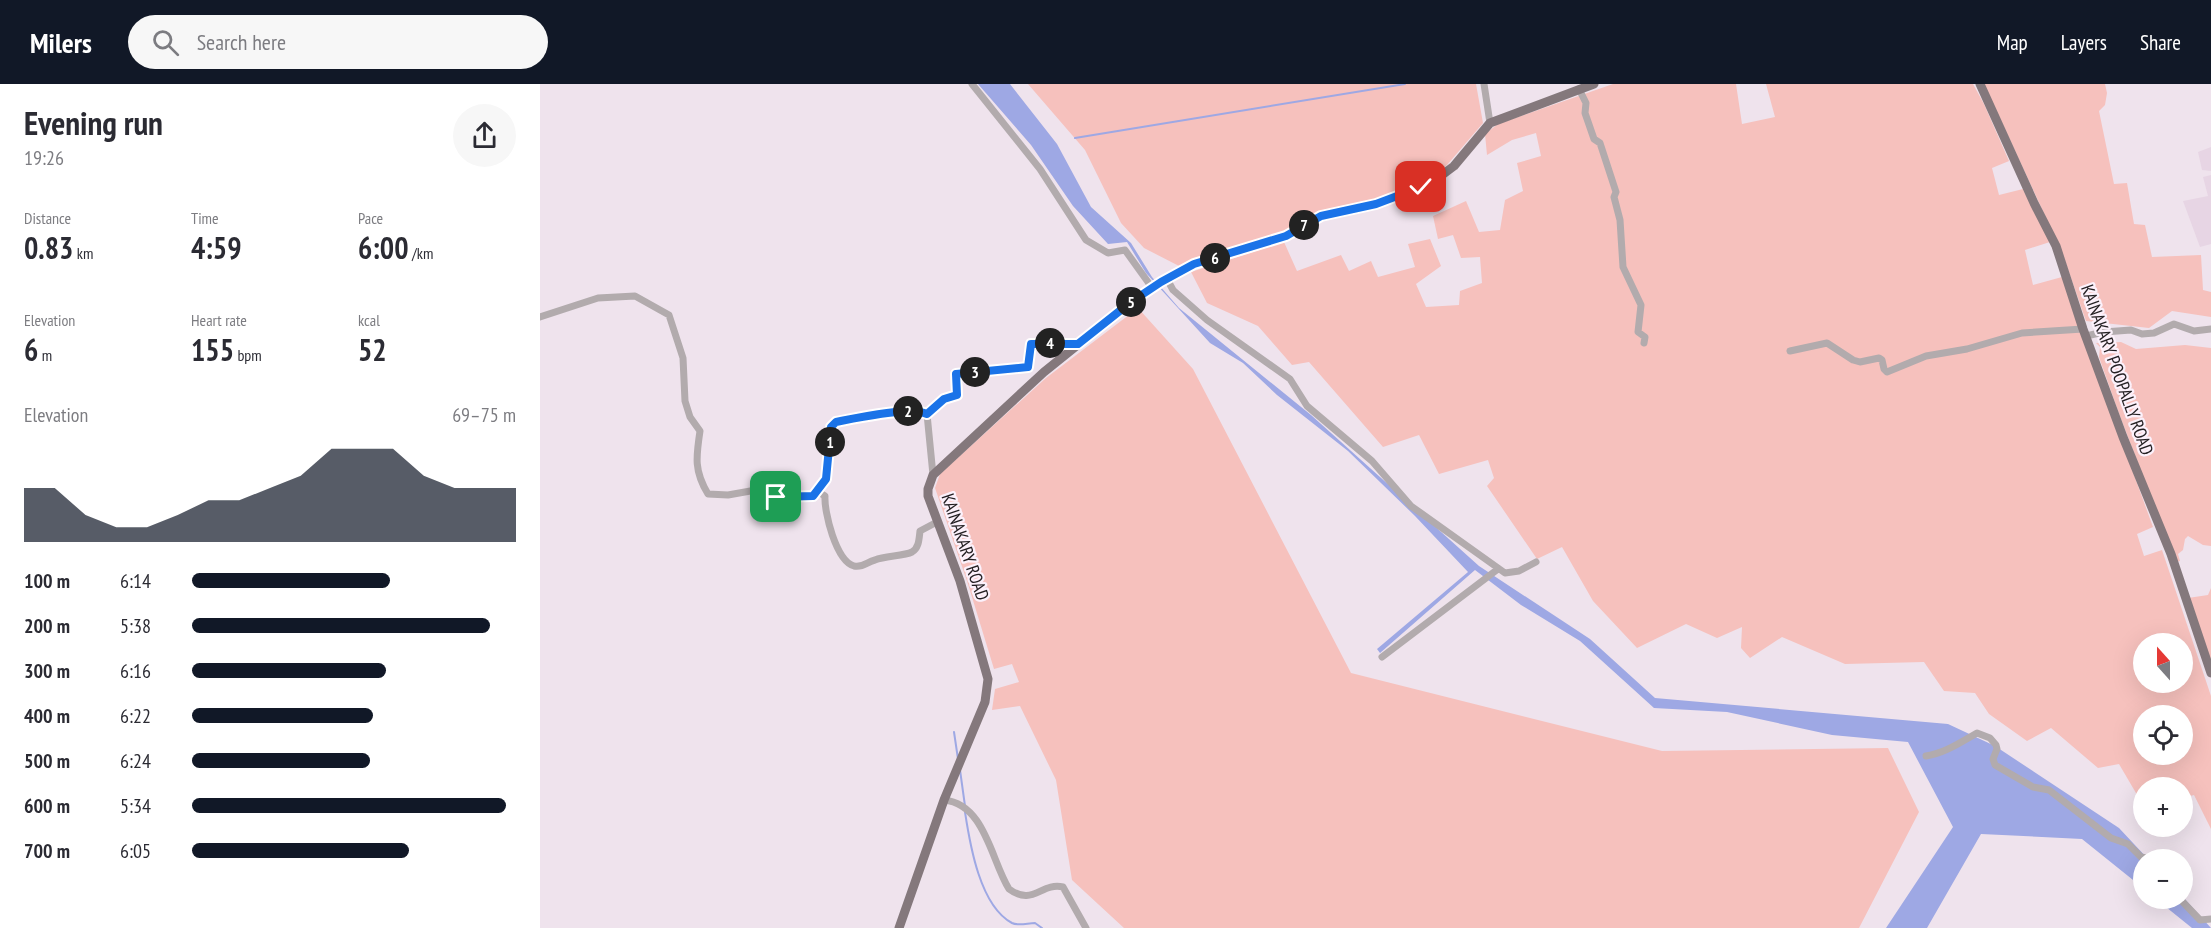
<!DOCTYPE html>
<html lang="en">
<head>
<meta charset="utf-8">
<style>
  body { margin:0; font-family:"PT Sans Narrow",sans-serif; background:#f7f7f7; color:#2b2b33; height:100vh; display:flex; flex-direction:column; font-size:22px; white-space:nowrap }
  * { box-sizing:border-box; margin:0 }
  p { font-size:20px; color:#7c7c81 }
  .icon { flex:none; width:33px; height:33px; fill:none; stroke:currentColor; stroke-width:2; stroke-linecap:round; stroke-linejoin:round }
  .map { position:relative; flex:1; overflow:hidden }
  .side { display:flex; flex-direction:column; background:#fff; width:540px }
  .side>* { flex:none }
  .needle { width:39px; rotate:339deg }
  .fabs { position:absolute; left:1593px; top:549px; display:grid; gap:12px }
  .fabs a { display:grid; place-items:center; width:60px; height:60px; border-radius:50%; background:#fff; box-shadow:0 6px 24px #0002; font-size:30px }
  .pin { position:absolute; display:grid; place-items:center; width:51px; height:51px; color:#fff; margin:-26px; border-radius:12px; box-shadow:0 3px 9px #0006 }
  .km { position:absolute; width:30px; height:30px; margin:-15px; border-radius:50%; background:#222; color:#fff; font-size:16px; line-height:30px; text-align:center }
  .round { display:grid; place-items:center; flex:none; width:63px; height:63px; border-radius:32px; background:#f7f7f7 }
  .summary { display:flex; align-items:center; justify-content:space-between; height:102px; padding:0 24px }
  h1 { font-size:33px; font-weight:700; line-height:45px }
  .metrics { display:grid; grid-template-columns:repeat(3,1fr); gap:9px; height:102px; padding:6px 24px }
  .metrics div { display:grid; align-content:center }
  .metrics b { font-size:30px; font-weight:700 }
  .metrics small { font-size:16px; font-weight:400 }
  .metrics p { font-size:16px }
  .chart { height:168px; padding:12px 24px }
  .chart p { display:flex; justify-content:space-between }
  .chart svg { width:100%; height:108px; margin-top:6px; fill:#111827; opacity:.7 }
  ul { padding:0 24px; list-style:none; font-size:20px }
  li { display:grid; grid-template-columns:96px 72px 1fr; align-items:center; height:45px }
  li i { height:15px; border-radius:8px; background:#111827 }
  header { display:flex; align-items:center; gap:36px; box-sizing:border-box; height:84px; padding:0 30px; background:#111827; color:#fff }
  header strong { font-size:28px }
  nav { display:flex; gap:33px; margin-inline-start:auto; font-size:21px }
  .search { width:420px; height:54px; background:#f7f7f7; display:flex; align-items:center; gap:15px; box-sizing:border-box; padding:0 21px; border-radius:33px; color:#7c7c81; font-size:22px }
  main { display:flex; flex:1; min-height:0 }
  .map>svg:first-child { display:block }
  .built { fill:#e7d5e4 }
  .green { fill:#f6c1bd; fill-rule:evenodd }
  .water { fill:#9ea8e4 }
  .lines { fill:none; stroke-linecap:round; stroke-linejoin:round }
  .stream { stroke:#9ea8e4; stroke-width:2 }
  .minor { stroke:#b2abad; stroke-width:7 }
  .major { stroke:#84787c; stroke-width:9 }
  .route-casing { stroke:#fff; stroke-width:12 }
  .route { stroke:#1a73e8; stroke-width:8 }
  .labels { text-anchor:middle; stroke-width:4.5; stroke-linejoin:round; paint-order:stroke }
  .street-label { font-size:18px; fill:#231f22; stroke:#fcf1fb }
</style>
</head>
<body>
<header>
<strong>Milers</strong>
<div class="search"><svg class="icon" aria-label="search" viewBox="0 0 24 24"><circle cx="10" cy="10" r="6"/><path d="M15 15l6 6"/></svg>Search here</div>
<nav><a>Map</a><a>Layers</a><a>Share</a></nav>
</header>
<main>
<section class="side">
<div class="summary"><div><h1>Evening run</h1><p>19:26</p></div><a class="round"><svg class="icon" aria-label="share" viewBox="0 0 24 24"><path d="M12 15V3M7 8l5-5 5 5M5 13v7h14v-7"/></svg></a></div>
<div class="metrics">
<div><p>Distance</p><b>0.83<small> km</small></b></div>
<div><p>Time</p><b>4:59</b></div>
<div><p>Pace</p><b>6:00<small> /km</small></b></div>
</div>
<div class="metrics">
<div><p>Elevation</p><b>6<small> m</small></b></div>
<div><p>Heart rate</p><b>155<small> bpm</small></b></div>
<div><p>kcal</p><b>52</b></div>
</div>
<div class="chart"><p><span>Elevation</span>69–75 m</p>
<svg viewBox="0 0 160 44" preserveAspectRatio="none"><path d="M0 44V22L10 22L20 33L30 38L40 38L50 33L60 27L70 27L80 22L90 17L100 6L110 6L120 6L130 17L140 22L150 22L160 22V44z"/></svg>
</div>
<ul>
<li><b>100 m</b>6:14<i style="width:61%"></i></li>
<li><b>200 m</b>5:38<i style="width:92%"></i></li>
<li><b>300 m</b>6:16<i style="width:60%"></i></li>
<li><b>400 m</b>6:22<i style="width:56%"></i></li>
<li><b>500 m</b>6:24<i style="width:55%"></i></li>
<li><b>600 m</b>5:34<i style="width:97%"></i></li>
<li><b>700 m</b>6:05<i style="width:67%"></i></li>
</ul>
</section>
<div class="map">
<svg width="1671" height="844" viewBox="0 0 1671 844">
  <rect width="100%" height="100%" fill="#efe3ed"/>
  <!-- built -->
  <path class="built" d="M1671,63V87L1662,86L1658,68Z
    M1671,91V160L1660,163L1643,117L1668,112L1663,93Z"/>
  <!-- green -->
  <path class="green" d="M488,0H936L943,39L907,81L894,92L862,106L826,118L778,127L743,150L641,183L604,164L581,139L545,66Z
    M1073,0H1196L1202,40L1235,33L1226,0H1433L1444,20L1469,77L1452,84L1459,111L1483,105L1510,158L1485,166L1493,201L1522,193L1613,443L1597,450L1604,472L1622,466L1671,612V745L1654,711L1643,714L1642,704H1604L1603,721L1579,680L1558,684L1511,644L1487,657L1449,630L1435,609L1404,607L1384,578L1305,580L1242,553L1210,574L1201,564L1202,543L1177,554L1146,540L1097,564L1053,517L1022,463L997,475L947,402L954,394L948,376L899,390L879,351L843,363L769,278L752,281L718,242L667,219L651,188L744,158L757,187L801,171L809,187L831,177L838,193L875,183L868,160L890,155L901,182L876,200L886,223L919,221L920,207L942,199L940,173L921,174L913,151L898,155L893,132L926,117L939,148L960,146L965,116L983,107L977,79L1001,72L996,49L972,56L947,71L945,50L958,40ZM1604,560H1642V598H1604ZM1604,632H1642V670H1604Z
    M1444,0H1565L1567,9L1565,21L1559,27L1574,100L1587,99L1594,140L1605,141L1612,173L1661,171L1663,206L1671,208V233L1632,227L1609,244L1546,237L1522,168Z
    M598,224L653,285L811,589L1122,667L1348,664L1379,728L1319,844H584L532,796L516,696L480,622L452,626L455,605L479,598L472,580L454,585L428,500L395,404L400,390L506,294Z
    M1581,258L1596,265L1645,261L1671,264V462L1663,461L1648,452L1645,455L1643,466L1638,470L1640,477L1636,478L1578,327L1559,273L1560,263L1556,259Z
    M1671,504V583L1648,514L1668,511Z"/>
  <!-- water -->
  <path class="water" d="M438,0H470L517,60L551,123L591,159L612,193L639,224L771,331L939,482L1050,555L1115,614L1408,640L1455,662L1579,744L1608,775L1604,776L1603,804L1542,755L1441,750L1387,844H1346L1413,743L1368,658L1292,651L1187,628L1114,624L1040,557L981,521L935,486L840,569L837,565L928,488L875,432L808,367L737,311L703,279L670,259L606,189L587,158L568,160L533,122L491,61Z
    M1643,813L1671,844H1652L1616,815Z"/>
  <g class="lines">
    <!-- stream -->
    <path class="stream" d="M535,54L865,0
      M414,648L418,675
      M420,686L425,722
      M425,728C430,761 440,822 472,839C478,842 488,839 495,839L502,844"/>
    <!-- minor -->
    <path class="minor" d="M432,0L500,85L546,156L568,169L585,166L613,205
      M944,0L950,39
      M1039,5L1046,19L1045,29L1054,55L1060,59L1076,108L1074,113L1080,136L1083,183L1101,221L1098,248L1105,253L1104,259
      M627,195L633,206L667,236L750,295L767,322L832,377L871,422L965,489L979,487L996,478
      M0,233L58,214L95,212L129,231L143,274L145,317L150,333L160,347C156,373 154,387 168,410L188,411L216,406L236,413L273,412L286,395L291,343L295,337C317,334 369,322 387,330L393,391
      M1546,252L1564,248L1591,246L1602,250L1614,249L1634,240L1654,247L1671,245
      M1250,267L1287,259L1313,276L1320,278L1339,274L1342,276L1344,285L1347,288L1386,272L1427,265L1482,249L1543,245
      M387,330L404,315L417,311L416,290L488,283L491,260H538
      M277,407L285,412C284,428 296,477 314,482C323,484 327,478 335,476C345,472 364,472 372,468C379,464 379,455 380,447L397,438
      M842,573L958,485
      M1386,672C1405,669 1421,658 1437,649L1450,654L1456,661L1457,665L1453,675L1455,681L1493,703L1509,706L1571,754L1588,760L1601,773L1617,776
      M404,716C445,720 451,776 469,805C493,823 501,798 523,803L546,844
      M1639,814L1660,836L1671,835"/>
    <!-- major -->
    <path class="major" d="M1440,0L1494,119L1516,162L1543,245L1583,353L1631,470L1671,589
      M359,844L404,716L445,618L448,595L420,497L388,412V405L393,391L504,288L591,218L622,198L654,180L746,152L781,132L836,120L881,103L898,94L914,82L950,39L1054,0"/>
  </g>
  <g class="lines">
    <!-- route casing -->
    <g class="route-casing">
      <path id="route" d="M236,413L273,412L286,395L291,343L296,338C316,334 369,322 387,330L404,315L417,311L416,290L488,283L491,260H538L591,218L621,198L654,180L746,152L781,132L836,120L881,103"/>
    </g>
    <!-- route -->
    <use href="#route" class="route"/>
  </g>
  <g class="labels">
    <!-- street labels -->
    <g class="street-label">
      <text transform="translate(1577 286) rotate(70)" y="6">KAINAKARY POOPALLY ROAD</text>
      <text transform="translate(425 463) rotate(71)" y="6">KAINAKARY ROAD</text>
    </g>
  </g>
</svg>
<div class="fabs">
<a><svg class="needle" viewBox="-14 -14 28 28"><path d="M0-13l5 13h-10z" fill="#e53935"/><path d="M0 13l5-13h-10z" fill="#7c7c81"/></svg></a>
<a><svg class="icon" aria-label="locate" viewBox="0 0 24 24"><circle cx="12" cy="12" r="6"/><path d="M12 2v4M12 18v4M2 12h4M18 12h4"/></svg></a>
<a>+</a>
<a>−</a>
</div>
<div class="pin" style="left:236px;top:413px;background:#1e9e55"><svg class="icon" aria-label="arrive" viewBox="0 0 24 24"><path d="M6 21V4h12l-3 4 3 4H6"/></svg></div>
<div class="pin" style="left:881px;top:103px;background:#d93025"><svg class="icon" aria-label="check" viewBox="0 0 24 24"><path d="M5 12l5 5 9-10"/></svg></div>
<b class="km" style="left:290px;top:358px">1</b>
<b class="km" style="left:368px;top:327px">2</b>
<b class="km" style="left:435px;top:288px">3</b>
<b class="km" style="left:510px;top:259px">4</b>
<b class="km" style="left:591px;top:218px">5</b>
<b class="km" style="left:675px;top:174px">6</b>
<b class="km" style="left:764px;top:141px">7</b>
</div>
</main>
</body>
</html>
